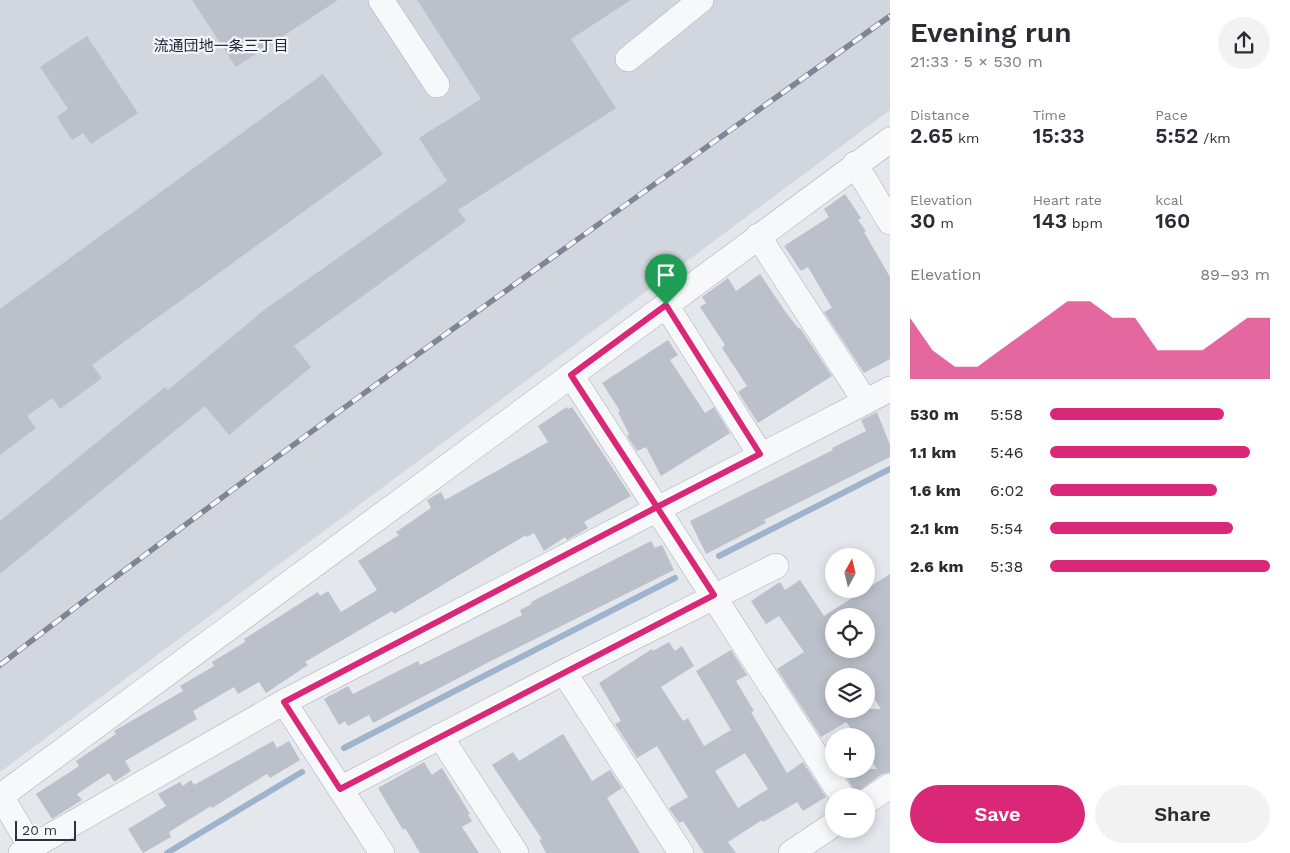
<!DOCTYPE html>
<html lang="en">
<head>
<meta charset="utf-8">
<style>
  body { margin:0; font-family:"Work Sans","Noto Sans JP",sans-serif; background:#f2f2f3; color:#2b2b33; height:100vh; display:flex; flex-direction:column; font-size:19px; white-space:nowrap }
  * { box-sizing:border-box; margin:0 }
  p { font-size:16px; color:#7c7c81 }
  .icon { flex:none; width:28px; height:28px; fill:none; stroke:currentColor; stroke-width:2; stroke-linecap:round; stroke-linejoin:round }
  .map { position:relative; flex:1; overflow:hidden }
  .side { display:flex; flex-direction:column; background:#fff; width:400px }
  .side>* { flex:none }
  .needle { width:32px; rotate:8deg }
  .fabs { position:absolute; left:825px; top:548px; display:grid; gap:10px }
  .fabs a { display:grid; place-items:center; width:50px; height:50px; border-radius:50%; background:#fff; box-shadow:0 2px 12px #0003; font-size:25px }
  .scale { position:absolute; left:15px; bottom:12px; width:61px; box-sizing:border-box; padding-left:5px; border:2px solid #2b3445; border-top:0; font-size:14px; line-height:18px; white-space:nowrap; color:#2b3445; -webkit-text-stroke:4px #f4f6f9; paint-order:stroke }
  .pin { position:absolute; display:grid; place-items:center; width:42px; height:42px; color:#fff; margin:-51px -21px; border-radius:50% 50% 50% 0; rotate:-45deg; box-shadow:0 0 5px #0007 }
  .pin .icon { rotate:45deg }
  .round { display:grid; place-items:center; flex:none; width:52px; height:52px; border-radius:26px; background:#f2f2f3 }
  .overview { display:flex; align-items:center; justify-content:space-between; height:85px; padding:0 20px }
  h1 { font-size:28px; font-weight:600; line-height:38px }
  .metrics { display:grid; grid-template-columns:repeat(3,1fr); gap:8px; height:85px; padding:5px 20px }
  .metrics div { display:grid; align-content:center }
  .metrics b { font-size:21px; font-weight:600 }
  .metrics small { font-size:14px; font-weight:400 }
  .metrics p { font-size:14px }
  .chart { height:140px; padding:10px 20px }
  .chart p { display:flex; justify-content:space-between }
  .chart svg { width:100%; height:90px; margin-top:5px; fill:#db2777; opacity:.7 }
  .primary-button { display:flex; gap:10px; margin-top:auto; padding:10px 20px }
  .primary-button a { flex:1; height:58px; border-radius:30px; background:#db2777; color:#fff; font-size:20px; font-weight:600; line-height:58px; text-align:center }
  .primary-button a+a { background:#f2f2f3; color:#2b2b33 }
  ul { padding:0 20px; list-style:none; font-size:16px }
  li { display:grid; grid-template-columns:80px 60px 1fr; align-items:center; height:38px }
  li i { height:12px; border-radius:6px; background:#db2777 }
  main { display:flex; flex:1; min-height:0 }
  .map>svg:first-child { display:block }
  .built { fill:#d2d6de }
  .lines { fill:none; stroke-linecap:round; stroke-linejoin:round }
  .stream { stroke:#9fb4cc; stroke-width:6 }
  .building { fill:#bbc0ca; fill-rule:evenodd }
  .minor-casing { stroke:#a9aeb7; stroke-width:26 }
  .minor { stroke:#f7f8fa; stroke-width:25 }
  .rail-casing { stroke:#7d8696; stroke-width:5.5 }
  .rail { stroke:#f4f6f9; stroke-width:4; stroke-dasharray:11; stroke-linecap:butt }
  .route-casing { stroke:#fff; stroke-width:10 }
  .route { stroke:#db2777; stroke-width:6 }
  .labels { text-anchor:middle; stroke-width:4.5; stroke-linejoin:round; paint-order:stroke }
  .neighbourhood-label { font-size:15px; fill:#1d2536; stroke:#f4f6f9 }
</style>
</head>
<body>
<main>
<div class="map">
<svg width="890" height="853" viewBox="0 0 890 853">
  <rect width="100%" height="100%" fill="#e4e7ec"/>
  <!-- built -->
  <path class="built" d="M0,0H890V110L0,772Z"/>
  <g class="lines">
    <!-- stream -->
    <path class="stream" d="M719,556L890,469
      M344,748L675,578
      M167,853L302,772"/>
  </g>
  <!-- building -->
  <path class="building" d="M192,0H338L236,67Z
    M417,0H631L571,39L616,108L458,210L466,221L294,346L311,367L229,435L205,406L0,574V521L165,387L168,390L264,310L447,181L419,138L481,99Z
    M87,36L138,113L91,144L83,133L72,140L57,117L68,109L40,67Z
    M323,74L383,154L92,365L102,378L60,409L52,398L27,416L36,428L0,455V309Z
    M845,194L861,218L858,220L866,231L864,232L890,277V359L864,373L824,312L832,308L808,267L801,271L784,246L829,217L824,209Z
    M760,274L787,314L799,329L800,328L832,376L758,423L738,392L747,386L722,348L725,345L700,307L706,303L702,297L728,278L736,291Z
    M668,340L678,355L670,360L705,413L714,407L730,433L661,476L646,447L637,451L627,436L629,434L618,412L620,411L602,383Z
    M567,407L568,409L572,407L631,496L584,522L588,528L567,540L565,537L544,551L534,533L527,537L526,535L394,614L392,611L305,662L308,665L266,693L259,682L238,694L234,687L193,711L197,719L125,761L131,771L114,782L109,773L77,794L82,800L52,819L36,794L79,766L76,761L116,734L114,731L183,691L180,686L214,666L212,662L245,642L244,639L318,592L320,596L328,591L341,612L377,590L358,561L399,535L396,532L431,508L427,500L441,492L445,500L548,442L538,426Z
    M877,412L890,445V457L764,520L766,523L706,554L690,521L833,450L832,448L866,431L861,420Z
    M651,541L655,548L662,545L674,570L487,663L373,723L369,715L348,726L345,721L339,725L324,699L348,686L353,694L418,661L420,665L522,615L520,610L532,604L531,602Z
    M890,574V772L882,774L856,793L845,774L853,769H877L866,753V736H856L846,722L821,737L777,669L804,652L779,616L766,624L751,601L780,582L785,590L800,580L824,616ZM834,616H866V649H834ZM834,676H866V685L881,709H834Z
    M669,642L675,651L682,646L694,666L661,687L683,721L688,718L704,746L731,730L696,671L731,650L747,675L736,681L754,711L751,712L787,773L803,762L826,797L803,811L797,802L763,822L762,820L728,842L736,853H704L683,821L679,823L669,808L688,797L657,746L637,758L615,724L621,721L599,683L652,649L653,651ZM745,753L768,789L738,808L715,771Z
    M563,734L592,781L610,770L622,788L607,798L640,853H546L539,840L542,839L492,765L513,752L519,761Z
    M273,741L277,748L289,741L300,760L270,778L267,774L212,808L211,806L169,832L171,837L143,853L128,829L166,806L158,794L180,782L183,786L191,780L194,785Z
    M424,762L432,775L442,768L470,814L468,815L472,821L462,827L479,853H420L405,828L403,830L378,788Z"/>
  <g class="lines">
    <!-- minor casing -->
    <g class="minor-casing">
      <path id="minor" d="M381,0L437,85
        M628,59L701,0
        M855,164L890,222
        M758,236L865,401
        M666,305L760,454
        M571,375L842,796
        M564,672L681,853
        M284,702L382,853
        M440,736L516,853
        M340,789L564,672L776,566
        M866,802L890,786
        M31,847L1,796L890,140
        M21,853L284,702L890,389
        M791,853L834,824"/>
    </g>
    <!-- minor -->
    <use href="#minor" class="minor"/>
    <!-- rail casing -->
    <g class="rail-casing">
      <path id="rail" d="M0,665C291,441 591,230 890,16"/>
    </g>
    <!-- rail -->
    <use href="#rail" class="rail"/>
  </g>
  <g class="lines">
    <!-- route casing -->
    <g class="route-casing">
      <path id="route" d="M666,305L571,375L657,507L284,702L340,789L714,595L657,507L760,454L666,305"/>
    </g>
    <!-- route -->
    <use href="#route" class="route"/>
  </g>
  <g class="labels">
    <!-- neighbourhood labels -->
    <g class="neighbourhood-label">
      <text x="221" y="51">流通団地一条三丁目</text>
    </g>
  </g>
</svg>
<div class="fabs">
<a><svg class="needle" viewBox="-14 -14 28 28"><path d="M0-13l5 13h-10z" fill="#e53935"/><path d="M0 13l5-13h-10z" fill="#7c7c81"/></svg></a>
<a><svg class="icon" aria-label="locate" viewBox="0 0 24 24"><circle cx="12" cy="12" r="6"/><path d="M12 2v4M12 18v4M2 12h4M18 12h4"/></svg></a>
<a><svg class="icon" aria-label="layers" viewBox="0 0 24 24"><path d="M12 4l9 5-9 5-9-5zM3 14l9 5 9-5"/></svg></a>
<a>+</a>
<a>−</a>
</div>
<div class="scale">20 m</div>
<div class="pin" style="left:666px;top:305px;background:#1e9e55"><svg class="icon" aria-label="arrive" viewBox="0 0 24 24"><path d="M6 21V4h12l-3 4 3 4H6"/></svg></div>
</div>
<section class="side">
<div class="overview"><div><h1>Evening run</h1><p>21:33 · 5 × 530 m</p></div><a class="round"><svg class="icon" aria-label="share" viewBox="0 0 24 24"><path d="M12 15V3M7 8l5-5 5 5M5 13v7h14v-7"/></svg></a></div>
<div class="metrics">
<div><p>Distance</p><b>2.65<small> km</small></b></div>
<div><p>Time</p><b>15:33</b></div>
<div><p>Pace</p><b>5:52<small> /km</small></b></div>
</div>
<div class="metrics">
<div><p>Elevation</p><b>30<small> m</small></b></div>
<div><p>Heart rate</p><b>143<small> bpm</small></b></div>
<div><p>kcal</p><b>160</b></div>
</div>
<div class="chart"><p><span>Elevation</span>89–93 m</p>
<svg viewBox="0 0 160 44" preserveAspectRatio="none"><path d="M0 44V14L10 30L20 38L30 38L40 30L50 22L60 14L70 6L80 6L90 14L100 14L110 30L120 30L130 30L140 22L150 14L160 14V44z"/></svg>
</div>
<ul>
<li><b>530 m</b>5:58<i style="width:79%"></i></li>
<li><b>1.1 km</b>5:46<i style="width:91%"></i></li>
<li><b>1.6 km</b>6:02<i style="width:76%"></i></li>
<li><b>2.1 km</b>5:54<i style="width:83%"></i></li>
<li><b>2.6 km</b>5:38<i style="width:100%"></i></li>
</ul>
<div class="primary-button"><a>Save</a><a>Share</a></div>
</section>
</main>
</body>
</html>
